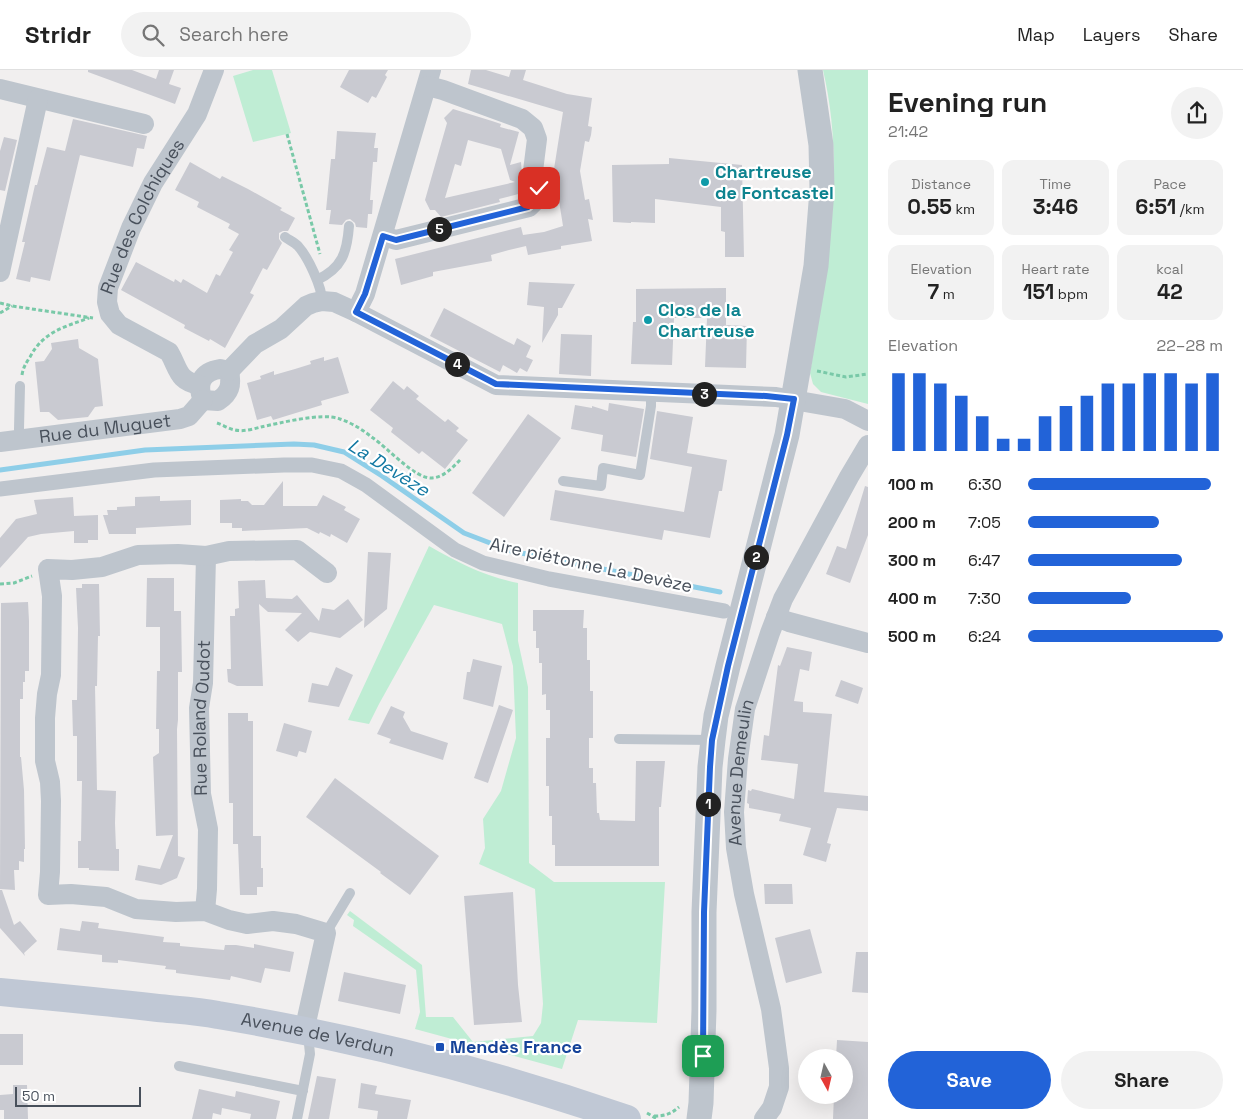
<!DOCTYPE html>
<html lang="en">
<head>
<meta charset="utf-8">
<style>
  body { margin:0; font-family:"Space Grotesk",sans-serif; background:#f2f2f2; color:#222; height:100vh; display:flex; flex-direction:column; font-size:19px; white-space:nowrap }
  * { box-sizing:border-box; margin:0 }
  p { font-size:16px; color:#767676 }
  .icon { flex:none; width:28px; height:28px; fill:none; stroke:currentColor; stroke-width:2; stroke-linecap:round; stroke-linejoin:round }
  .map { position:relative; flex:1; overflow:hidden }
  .sheet { display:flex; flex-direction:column; background:#fff; width:375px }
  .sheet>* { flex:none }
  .needle { width:32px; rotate:172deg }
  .buttons { position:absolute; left:798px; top:979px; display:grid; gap:10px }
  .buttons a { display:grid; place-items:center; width:55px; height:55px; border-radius:50%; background:#fff; box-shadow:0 5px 20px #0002; font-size:25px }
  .scale { position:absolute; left:15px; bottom:12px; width:126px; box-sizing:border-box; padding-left:5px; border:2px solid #48505b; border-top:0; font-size:14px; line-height:18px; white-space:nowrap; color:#48505b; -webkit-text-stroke:4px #fff; paint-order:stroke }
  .pin { position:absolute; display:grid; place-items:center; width:42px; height:42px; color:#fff; margin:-21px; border-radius:10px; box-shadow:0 2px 8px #0006 }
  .km { position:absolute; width:25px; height:25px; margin:-12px; border-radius:50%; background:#222; color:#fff; font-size:14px; line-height:25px; text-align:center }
  .round { display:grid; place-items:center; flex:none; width:52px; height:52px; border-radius:26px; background:#f2f2f2 }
  .summary { display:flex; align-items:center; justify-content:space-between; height:85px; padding:0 20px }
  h1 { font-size:28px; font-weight:800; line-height:38px }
  .metrics { display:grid; grid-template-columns:repeat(3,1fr); gap:8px; height:85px; padding:5px 20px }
  .metrics div { display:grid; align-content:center; border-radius:12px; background:#f2f2f2; text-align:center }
  .metrics b { font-size:21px; font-weight:800 }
  .metrics small { font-size:14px; font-weight:400 }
  .metrics p { font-size:14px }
  .chart { height:140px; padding:10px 20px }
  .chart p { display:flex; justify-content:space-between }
  .chart svg { width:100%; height:90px; margin-top:5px; stroke:#2263d8; stroke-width:6 }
  .action { display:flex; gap:10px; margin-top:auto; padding:10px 20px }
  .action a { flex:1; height:58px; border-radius:30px; background:#2263d8; color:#fff; font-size:20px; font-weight:800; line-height:58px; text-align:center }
  .action a+a { background:#f2f2f2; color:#222 }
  ul { padding:0 20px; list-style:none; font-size:16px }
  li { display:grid; grid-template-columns:80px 60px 1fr; align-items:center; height:38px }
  li i { height:12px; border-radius:6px; background:#2263d8 }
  header { display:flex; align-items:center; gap:30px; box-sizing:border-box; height:70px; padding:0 25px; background:#fff; border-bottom:1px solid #e0e0e0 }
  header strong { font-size:24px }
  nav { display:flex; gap:28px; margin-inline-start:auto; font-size:18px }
  .search { width:350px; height:45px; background:#f2f2f2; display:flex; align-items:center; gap:12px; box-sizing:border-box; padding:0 18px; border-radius:28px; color:#767676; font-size:19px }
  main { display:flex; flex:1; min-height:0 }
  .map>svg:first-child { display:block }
  .green { fill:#bfedd4 }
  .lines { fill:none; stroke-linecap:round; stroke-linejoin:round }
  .stream { stroke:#8ecee8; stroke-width:5 }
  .building { fill:#c9cad1; fill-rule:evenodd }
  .path { stroke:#79c9a8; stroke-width:3; stroke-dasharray:4 2.5; stroke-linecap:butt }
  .service { stroke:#bec5cd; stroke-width:10 }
  .pedestrian { stroke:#bec5cd; stroke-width:15 }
  .minor { stroke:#bec5cd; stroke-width:20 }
  .tertiary { stroke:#bec5cd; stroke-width:25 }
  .secondary { stroke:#c0c8d5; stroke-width:28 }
  .route-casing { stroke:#fff; stroke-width:10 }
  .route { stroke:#2263d8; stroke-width:6 }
  .culture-dot { fill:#0f9aa8; stroke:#fff; stroke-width:2 }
  .transit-dot { fill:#1a4fb4; stroke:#fff; stroke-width:2 }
  .labels { text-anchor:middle; stroke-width:4.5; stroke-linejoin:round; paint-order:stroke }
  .culture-label { font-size:18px; font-weight:bold; fill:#0d838f; stroke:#fff; text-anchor:start }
  .street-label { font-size:18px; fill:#48505b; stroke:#fff }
  .transit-label { font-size:18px; font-weight:bold; fill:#164399; stroke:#fff; text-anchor:start }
  .water-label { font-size:19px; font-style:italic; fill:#1379a3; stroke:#fff }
</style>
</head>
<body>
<header>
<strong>Stridr</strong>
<div class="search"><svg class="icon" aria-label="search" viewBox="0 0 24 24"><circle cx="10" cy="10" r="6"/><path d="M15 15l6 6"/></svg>Search here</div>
<nav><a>Map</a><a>Layers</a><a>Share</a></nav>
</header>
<main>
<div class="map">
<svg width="868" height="1049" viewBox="0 0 868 1049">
  <rect width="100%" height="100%" fill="#f1efef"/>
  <!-- green -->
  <path class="green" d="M253,0H272L291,63L253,72L233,6Z
    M823,0H868V334L821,322L813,314L810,303C826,201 847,103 823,0Z
    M429,476C459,493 483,506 518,513V571L528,617L529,793L554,812H665L657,953L578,950L562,999L415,959L420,942L416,900L353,856L354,850L347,845L350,841L422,895L426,947H453L473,972L533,966L541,953L543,934L535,819L479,794L485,778L483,749L501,721L516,668L513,596L502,554L434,535L379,634L369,654L348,650Z"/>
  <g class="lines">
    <!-- stream -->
    <path class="stream" d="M0,400L145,380L294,374L314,375L344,382L382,406L464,463L511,481L720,522"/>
  </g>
  <!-- building -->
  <path class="building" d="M88,0H132L156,9L159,0H174L169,14L181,18L175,34L88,2Z
    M349,0H388L385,5L387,7L376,28L372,26L368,33L340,17Z
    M471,0H486L509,7L511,0H526L523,10L567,24L592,28L588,56L592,57L591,65L589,72L585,71L580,101L585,130L589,129L593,150L588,149L592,171L561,176V179L528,185L526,176L509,180L491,185L492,191L433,202V206L401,215L395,189L521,157L523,165L544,162L563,156L554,99L563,42L468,14Z
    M453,39L492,51L501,54L500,57L519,62L510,95L521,92L522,105L526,122L499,129L500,132L441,147L435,140H430L425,130L447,53L444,48ZM468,70L501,79L510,110L515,112L445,128L455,94L461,96Z
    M73,49L147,66L144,79L137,78L133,97L80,85L50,211L31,207L30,212L16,209L25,172H22L35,115H37L47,77L65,81Z
    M337,61L376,63L374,78H378L377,92H373L370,130H373L372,144H368L367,158L356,157L355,153L350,149L346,150L342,155L329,154L331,140H326L331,89H335Z
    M4,67L17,70L5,121L0,120V81Z
    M669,88L742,95L744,187H725V162L721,161V137L655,129V153L631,152V153L613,152L612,95L669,94Z
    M190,92L220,109L222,106L248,119L282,138L280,140L295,148L288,161H283L279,163V169L282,173L267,200L263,198L250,223L254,225L225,278L210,269L209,271L184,258L185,255L121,220L136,192L174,212L175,209L181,213L183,209L207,223L216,204L220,206L233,182L229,180L239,164L228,158L230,154L197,137L199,132L175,120Z
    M529,212L575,214L562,238H558V245L542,273L544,237L527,235Z
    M726,218V255L747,256L746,298L705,297L707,248H674L672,295L631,294L633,252H636V219Z
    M444,238L514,275L517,268L531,276L526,287L533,290L527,302L520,298L517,303L503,295L500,302L430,266Z
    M561,264L592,265L591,306L559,304Z
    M78,269L79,278L98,289L103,336L95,337L88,347L58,350L49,342H40L35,292L44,291L52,279L51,273Z
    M324,287V291L338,287L349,323L321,331L322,335L273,350L271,346L257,350L247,313L261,309L260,306L274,301V305L295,299L311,294L310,291Z
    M393,311L404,320L407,316L419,326L416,329L445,352L448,349L459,358L456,361L468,370L445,399L422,381L419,384L391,362L393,358L370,340Z
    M609,333L644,339L636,387L601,381L603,365L571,359L575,335L592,338V336L608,341Z
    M657,341L693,347L687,383L727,390L722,421H719L710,468L664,460L662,470L550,450L555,420L684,442L692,397L650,389Z
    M528,344L561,368L504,447L472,423Z
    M283,411V436H317L323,425L346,437L344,440L360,449L347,473L331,464L330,467L320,462L319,464L307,458L242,461V458H232V453H220V430L241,429V431H248L252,435H264Z
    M865,416L868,417V465L850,513L826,504L837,476L846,479Z
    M160,426V431L191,430V455L136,458V464H109L103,445H108L107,440H117V437L135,436V427Z
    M73,427L74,446L98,445V470H88V473H74V461L41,464L28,467L0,498V468L16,449L37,444L34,430Z
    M368,482L391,483L387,539L364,558Z
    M147,508H174V541H181L182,602H178V650L177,659L178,786L185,788L177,808L161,815L135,810L138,795L160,799L173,765L156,766L153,687L159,683V659H156L157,601H160V557H146Z
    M265,510L266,528L292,529L297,525L319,551L322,538L334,540L348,529L363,550L340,568L310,562L298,572L285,560L302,543L268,542L259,534L263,616H237L228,612L227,599H231L230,546H235V539L239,538L238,511Z
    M82,514H99L100,566H98L97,616H95L97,720L116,721L115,753L116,779H119V801L89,800V798H78V771H81L82,711H77V666H73L72,630H77L78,558L76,518H82Z
    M28,532L29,551V601H25V612H23V629H20V687H21L24,720L25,779H24V792L19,791V800H14L15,820L0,819L1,533Z
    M533,540H584L583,558H587V590H590V621H593V668H589V698H593V713H596L597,743H599L600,750L635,751L636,691H665L661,737H659V796H555V775H552V746H549V716H546V668H550V640H546V624L542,625V593H539V578H536V561H533Z
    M787,577L812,582L809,601L800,599L794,631L803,632V642L832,644L824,722L868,726V741L837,738L827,773L831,774L826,792L803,785L811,758L779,751L781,744L749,738V734L747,733L748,720L751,721L752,719L794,729L798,694L761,690L764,665L769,666L778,595L780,596Z
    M473,589L502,596L493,637L463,629L467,602H470Z
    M336,597L353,605L339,637L308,632L312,613L328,616Z
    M841,610L863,618L858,634L835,626Z
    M499,635L513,640L488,713L474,708Z
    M391,636L405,642L403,647L411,661L448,673L443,690L389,673L391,669L377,664Z
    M228,643H248V651H253V766H261V798H263V817H257V825H240L238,774H233V733H229Z
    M284,653L312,661L306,683L299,681L297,687L276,681Z
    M335,708L439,786L410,825L380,803L381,802L306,747Z
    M764,814H792L793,834H765Z
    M0,820H2L14,855L20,851L37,871L24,883L25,886L0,858Z
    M513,822L518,915L522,952L474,955L464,826Z
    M82,851L99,853L98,858L164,867L163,872L180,873V876L224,880L225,875H236L254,878V874L294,882L290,902L265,898L261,913L231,906L230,910L176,903V900L165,899L166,896L118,890V893L102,892V885L57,880L60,858L80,861Z
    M810,859L822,903L786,913L775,868Z
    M856,882H868V923L852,922Z
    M344,902L406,915L400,944L338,931Z
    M0,964H23V995H0Z
    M837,970L868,972V1049H833L834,1025H844V988H836Z
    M317,1006L336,1009L329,1049H308Z
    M361,1013L377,1016L375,1024L411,1030L407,1049H377L378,1041L358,1038Z
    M13,1015H27L28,1049H4V1040H0V1025L13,1024Z
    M199,1019L235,1027L236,1021L280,1031L276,1049H250L251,1044L222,1038L221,1045L213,1043L212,1049H192Z"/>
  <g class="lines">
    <!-- path -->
    <path class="path" d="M287,64L320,184
      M0,233L12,236L93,248
      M0,243L12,236
      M817,301L846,307L868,304
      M22,305C23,298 26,293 30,287C43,262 64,257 89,248
      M217,353C223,355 229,359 235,360C243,362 253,359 261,357C280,353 323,342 340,349C352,353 363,360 373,368C388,378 415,409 432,408C444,407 452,398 460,390
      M0,514L14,513L32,506
      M647,1043L657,1049
      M654,1046C665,1046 671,1044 679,1037"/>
    <!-- service -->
    <path class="service" d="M285,167C289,170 295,173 298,176C308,187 322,217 322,231
      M317,210C342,198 347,183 349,156
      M20,316L19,359L21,369
      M563,411L601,416L603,398L640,405L651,336V322
      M619,669L713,670
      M326,863L350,823
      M179,996L303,1021
      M297,1049L310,984L308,964"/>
    <!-- pedestrian -->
    <path class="pedestrian" d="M0,419L154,400L284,395H312L341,401L366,415L455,480L483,493L549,509L724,541"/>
    <!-- minor -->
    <g class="minor">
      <path d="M431,0L365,224L356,242L496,315L776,327L845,339L868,351"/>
      <path d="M0,19L144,54"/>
      <path d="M383,166L396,170L529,137L537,129L539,118L533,101L537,69L533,58L522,49L443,20L428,16"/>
      <path d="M0,202L38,29"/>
      <path d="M220,299L229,301C232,315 230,323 218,331L203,330C196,313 202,302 220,299Z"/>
      <path d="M229,301L255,274L281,259L306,236L313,233L322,231L334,232L356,242"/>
      <path id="s1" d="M200,315C177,311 179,299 169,282L119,255L110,244L107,232L108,218L131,158L153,113L197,44L214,0"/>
      <path id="s2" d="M0,372L180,349L189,346L203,330"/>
      <path d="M776,547L789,552L868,573"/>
      <path id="s3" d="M205,841L207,819L208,759L201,724L199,638L203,613L206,486"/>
      <path d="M308,962L307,948L326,863L296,854L273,851L247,854L229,850L205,841L176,842L136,839L106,827L71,824L48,825L50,802L51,731L50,712L45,691V648L47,624L51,605L52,526L48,499L72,500L102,497L138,485L178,484L206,486L229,481L297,480L327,503"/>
      <path id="s4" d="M764,1049L772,1038L779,1017V998L771,939L744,824L736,778L734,742L738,689L745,639L770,563L783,529L849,407L868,375"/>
    </g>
    <!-- tertiary -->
    <path class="tertiary" d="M699,1049L701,1033L704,940V842L710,697L713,670L716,646L728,596L787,365L816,196L822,120L821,75L810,0"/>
    <!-- secondary -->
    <path class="secondary" id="s5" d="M0,922C53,927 105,932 158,938C178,940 198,941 218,945C357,968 494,1003 627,1049"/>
  </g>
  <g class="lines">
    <!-- route casing -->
    <g class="route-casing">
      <path id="route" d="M539,118L537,129L528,137L396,170L383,166L365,224L356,242L496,314L766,326L794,329L787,365L728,596L712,670L710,697L704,842L703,986"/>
    </g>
    <!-- route -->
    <use href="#route" class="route"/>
  </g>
  <!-- markers -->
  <g class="culture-dot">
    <circle cx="705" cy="112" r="5"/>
    <circle cx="648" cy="250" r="5"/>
  </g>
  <rect class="transit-dot" x="435" y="972" width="10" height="10" rx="2.5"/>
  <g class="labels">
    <!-- culture labels -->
    <g class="culture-label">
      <text x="715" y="108">Chartreuse<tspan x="715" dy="21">de Fontcastel</tspan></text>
      <text x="658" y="246">Clos de la<tspan x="658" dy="21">Chartreuse</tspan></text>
    </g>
    <!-- street labels -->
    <g class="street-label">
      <text dy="6" stroke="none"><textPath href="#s1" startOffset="225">Rue des Colchiques</textPath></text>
      <text dy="6" stroke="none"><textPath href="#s2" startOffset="106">Rue du Muguet</textPath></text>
      <text transform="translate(591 495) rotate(12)" y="6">Aire piétonne La Devèze</text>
      <text dy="6" stroke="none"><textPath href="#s3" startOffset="194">Rue Roland Oudot</textPath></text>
      <text dy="6" stroke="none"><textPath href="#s4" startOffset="355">Avenue Demeulin</textPath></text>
      <text dy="6" stroke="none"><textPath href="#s5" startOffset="321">Avenue de Verdun</textPath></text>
    </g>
    <!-- transit labels -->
    <g class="transit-label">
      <text x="450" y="983">Mendès France</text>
    </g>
    <!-- water labels -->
    <g class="water-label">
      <text transform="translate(389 397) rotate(32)" y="7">La Devèze</text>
    </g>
  </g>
</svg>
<div class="buttons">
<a><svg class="needle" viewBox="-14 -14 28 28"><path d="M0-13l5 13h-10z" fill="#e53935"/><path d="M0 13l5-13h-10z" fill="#767676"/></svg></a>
</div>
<div class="scale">50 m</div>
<div class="pin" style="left:703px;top:986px;background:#1e9e55"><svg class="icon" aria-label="arrive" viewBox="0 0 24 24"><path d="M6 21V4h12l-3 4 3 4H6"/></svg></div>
<div class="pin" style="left:539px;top:118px;background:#d93025"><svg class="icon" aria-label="check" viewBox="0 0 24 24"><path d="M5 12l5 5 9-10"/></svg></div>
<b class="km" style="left:708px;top:734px">1</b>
<b class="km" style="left:756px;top:487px">2</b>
<b class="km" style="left:704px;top:324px">3</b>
<b class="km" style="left:457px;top:294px">4</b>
<b class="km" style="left:439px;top:159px">5</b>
</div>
<section class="sheet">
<div class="summary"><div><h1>Evening run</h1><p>21:42</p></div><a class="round"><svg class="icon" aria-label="share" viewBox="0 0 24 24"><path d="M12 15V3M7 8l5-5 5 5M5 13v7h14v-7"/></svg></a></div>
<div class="metrics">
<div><p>Distance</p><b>0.55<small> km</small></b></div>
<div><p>Time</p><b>3:46</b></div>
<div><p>Pace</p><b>6:51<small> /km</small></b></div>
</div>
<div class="metrics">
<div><p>Elevation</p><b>7<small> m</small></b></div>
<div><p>Heart rate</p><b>151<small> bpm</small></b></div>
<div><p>kcal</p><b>42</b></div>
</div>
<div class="chart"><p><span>Elevation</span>22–28 m</p>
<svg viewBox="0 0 160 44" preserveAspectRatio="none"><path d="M5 44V6M15 44V6M25 44V11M35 44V17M45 44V27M55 44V38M65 44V38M75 44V27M85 44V22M95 44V17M105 44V11M115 44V11M125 44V6M135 44V6M145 44V11M155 44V6"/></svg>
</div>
<ul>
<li><b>100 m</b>6:30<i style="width:94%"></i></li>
<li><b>200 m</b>7:05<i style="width:67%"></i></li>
<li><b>300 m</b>6:47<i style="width:79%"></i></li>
<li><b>400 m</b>7:30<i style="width:53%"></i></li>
<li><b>500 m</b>6:24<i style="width:100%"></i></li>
</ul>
<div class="action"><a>Save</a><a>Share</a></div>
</section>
</main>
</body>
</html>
